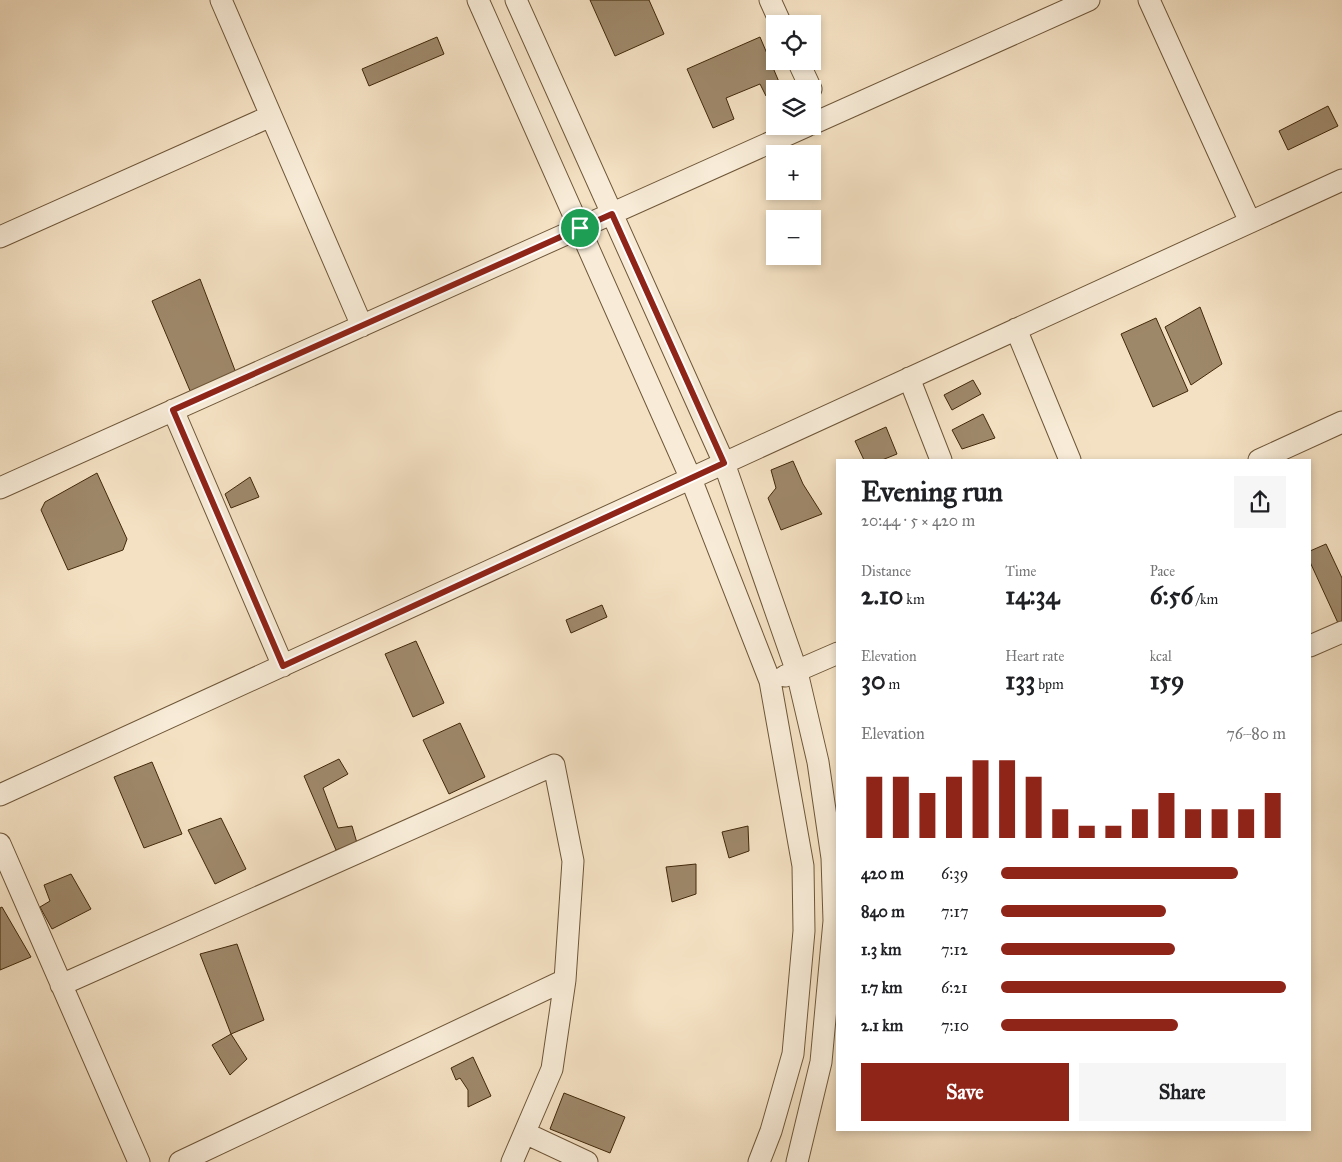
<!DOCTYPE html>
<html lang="en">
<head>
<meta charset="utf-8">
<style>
  body { margin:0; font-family:"IM FELL Great Primer",serif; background:#f6f6f6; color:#202124; height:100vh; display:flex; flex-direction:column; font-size:19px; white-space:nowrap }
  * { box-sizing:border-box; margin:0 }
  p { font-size:16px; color:#757577 }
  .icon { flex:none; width:28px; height:28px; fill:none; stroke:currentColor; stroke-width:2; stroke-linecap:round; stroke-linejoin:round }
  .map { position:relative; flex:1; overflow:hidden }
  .drawer { position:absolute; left:836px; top:459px; width:475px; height:672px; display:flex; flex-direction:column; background:#fff; border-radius:0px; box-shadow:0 2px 8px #0003 }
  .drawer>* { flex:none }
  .tools { position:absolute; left:766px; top:15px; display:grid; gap:10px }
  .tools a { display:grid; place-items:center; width:55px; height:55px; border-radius:0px; background:#fff; box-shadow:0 2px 8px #0003; font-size:25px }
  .pin { position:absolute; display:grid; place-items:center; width:42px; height:42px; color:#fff; margin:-21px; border:2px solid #fff; border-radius:50%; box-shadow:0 1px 5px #0007 }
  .round { display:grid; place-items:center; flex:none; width:52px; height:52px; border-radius:0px; background:#f6f6f6 }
  .head { display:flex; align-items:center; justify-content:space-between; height:85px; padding:0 25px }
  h1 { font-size:28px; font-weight:700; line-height:38px }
  .stats { display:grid; grid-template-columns:repeat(3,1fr); gap:8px; height:85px; padding:5px 25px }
  .stats div { display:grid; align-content:center }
  .stats b { font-size:25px; font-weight:700 }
  .stats small { font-size:14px; font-weight:400 }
  .stats p { font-size:14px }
  .chart { height:140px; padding:10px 25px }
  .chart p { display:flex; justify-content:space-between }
  .chart svg { width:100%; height:90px; margin-top:5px; stroke:#8f2418; stroke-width:6 }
  .primary-button { display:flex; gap:10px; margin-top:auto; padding:10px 25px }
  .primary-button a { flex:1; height:58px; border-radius:0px; background:#8f2418; color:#fff; font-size:20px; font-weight:700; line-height:58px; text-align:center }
  .primary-button a+a { background:#f6f6f6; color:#202124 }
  ul { padding:0 25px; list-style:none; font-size:16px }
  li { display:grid; grid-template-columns:80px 60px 1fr; align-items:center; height:38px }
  li i { height:12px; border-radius:6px; background:#8f2418 }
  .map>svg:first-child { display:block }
  .building { fill:#9e886a; stroke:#412809 }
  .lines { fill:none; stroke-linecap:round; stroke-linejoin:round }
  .street-casing { stroke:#6e5638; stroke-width:23 }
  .street { stroke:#f8ecd8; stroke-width:21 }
  .route-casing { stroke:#fff; stroke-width:10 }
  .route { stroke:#8f2418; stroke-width:6 }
</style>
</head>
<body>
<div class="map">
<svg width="1342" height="1162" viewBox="0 0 1342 1162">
  <rect width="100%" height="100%" fill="#f4e1c3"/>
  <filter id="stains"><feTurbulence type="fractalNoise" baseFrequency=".004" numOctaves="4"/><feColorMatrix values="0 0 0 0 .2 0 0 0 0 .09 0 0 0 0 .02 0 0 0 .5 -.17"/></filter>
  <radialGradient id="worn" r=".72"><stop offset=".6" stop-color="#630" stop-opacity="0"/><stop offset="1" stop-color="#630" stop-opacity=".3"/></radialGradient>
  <!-- building -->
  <path class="building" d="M590,0H649L664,34L615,56Z
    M437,37L444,54L369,86L362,69Z
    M760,37L782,89H775V92L766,96L760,84L726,98L734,119L713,128L687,69Z
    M1328,106L1338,126L1288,150L1279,131Z
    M200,279L236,373L191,393L152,301Z
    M1200,307L1222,364L1191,385L1165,327Z
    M1156,318L1188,391L1153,407L1121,334Z
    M973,380L981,394L952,410L944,395Z
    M983,414L995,438L962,449L952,430Z
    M886,427L897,454L882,460H864L855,441Z
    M793,461L803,484L822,514L781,530L768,498L776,488L771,470Z
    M97,473L127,539L123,550L68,570L41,510L45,502Z
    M250,477L259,497L231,508L225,494Z
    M1326,544L1342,578V621L1338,623L1310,562V551Z
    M602,605L607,617L571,633L566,620Z
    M416,641L444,703L413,717L385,654Z
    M460,723L485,777L449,794L423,740Z
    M339,759L348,774L323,788L338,828L352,826L357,843L336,850L304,776Z
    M152,762L182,834L144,848L114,777Z
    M221,818L246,869L215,884L188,830Z
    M748,826L749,851L729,858L722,832Z
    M696,864V894L672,902L666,867Z
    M71,874L91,909L52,929L40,907L50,901L44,885Z
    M2,907L31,957L0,970V908Z
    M237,944L264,1020L231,1034L200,954Z
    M231,1034L247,1059L230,1075L212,1045Z
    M473,1057L491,1096L468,1107V1090L460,1078L456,1080L451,1068Z
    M564,1093L625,1117L610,1153L550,1129Z"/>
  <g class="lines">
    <!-- street casing -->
    <g class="street-casing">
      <path id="street" d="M221,0L362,326
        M478,0L691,479L770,681L803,866L804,931L793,1054L771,1131L759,1162
        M516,0L724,463L797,672L818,762L832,858L834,921L821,1062L797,1162
        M770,0L781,24
        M1149,0L1250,222
        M798,61L811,89
        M812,124L1089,0
        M0,237L271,116
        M1016,329L1070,460
        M909,378L941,460
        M173,410L283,666
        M1259,460L1342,422
        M0,488L807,126
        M1310,646L1342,632
        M785,676L838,653
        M0,795L1342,180
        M0,844L139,1162
        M61,985L554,765L573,861L565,980L552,1069L512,1162
        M525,1133L587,1162
        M180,1162L565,980"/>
    </g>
    <!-- street -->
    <use href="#street" class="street"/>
  </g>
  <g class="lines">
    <!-- route casing -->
    <g class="route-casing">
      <path id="route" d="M612,214L724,463L283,666L173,410Z"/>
    </g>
    <!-- route -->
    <use href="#route" class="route"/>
  </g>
  <rect width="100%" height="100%" filter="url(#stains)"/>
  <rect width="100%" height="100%" fill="url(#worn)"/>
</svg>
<div class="tools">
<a><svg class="icon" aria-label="locate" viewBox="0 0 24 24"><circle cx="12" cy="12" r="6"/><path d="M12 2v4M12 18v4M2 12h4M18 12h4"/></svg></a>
<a><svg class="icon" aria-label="layers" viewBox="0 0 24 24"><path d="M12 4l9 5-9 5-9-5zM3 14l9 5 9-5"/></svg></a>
<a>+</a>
<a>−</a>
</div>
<div class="pin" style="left:580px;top:228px;background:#1e9e55"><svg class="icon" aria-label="arrive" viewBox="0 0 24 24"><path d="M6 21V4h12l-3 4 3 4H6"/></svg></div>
<section class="drawer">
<div class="head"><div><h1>Evening run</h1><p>20:44 · 5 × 420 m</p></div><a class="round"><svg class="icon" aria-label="share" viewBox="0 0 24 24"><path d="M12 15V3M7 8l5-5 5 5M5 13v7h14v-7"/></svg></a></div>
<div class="stats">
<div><p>Distance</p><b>2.10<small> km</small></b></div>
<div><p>Time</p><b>14:34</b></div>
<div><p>Pace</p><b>6:56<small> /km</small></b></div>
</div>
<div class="stats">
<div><p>Elevation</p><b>30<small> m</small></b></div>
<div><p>Heart rate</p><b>133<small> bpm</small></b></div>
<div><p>kcal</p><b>159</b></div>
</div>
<div class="chart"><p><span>Elevation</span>76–80 m</p>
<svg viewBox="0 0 160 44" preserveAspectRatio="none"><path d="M5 44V14M15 44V14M25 44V22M35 44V14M45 44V6M55 44V6M65 44V14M75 44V30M85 44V38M95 44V38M105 44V30M115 44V22M125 44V30M135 44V30M145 44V30M155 44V22"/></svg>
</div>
<ul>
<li><b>420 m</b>6:39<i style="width:83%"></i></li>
<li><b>840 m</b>7:17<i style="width:58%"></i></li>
<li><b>1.3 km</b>7:12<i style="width:61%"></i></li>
<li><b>1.7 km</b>6:21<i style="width:100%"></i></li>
<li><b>2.1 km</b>7:10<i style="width:62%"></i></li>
</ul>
<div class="primary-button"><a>Save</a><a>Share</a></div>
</section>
</div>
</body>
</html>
